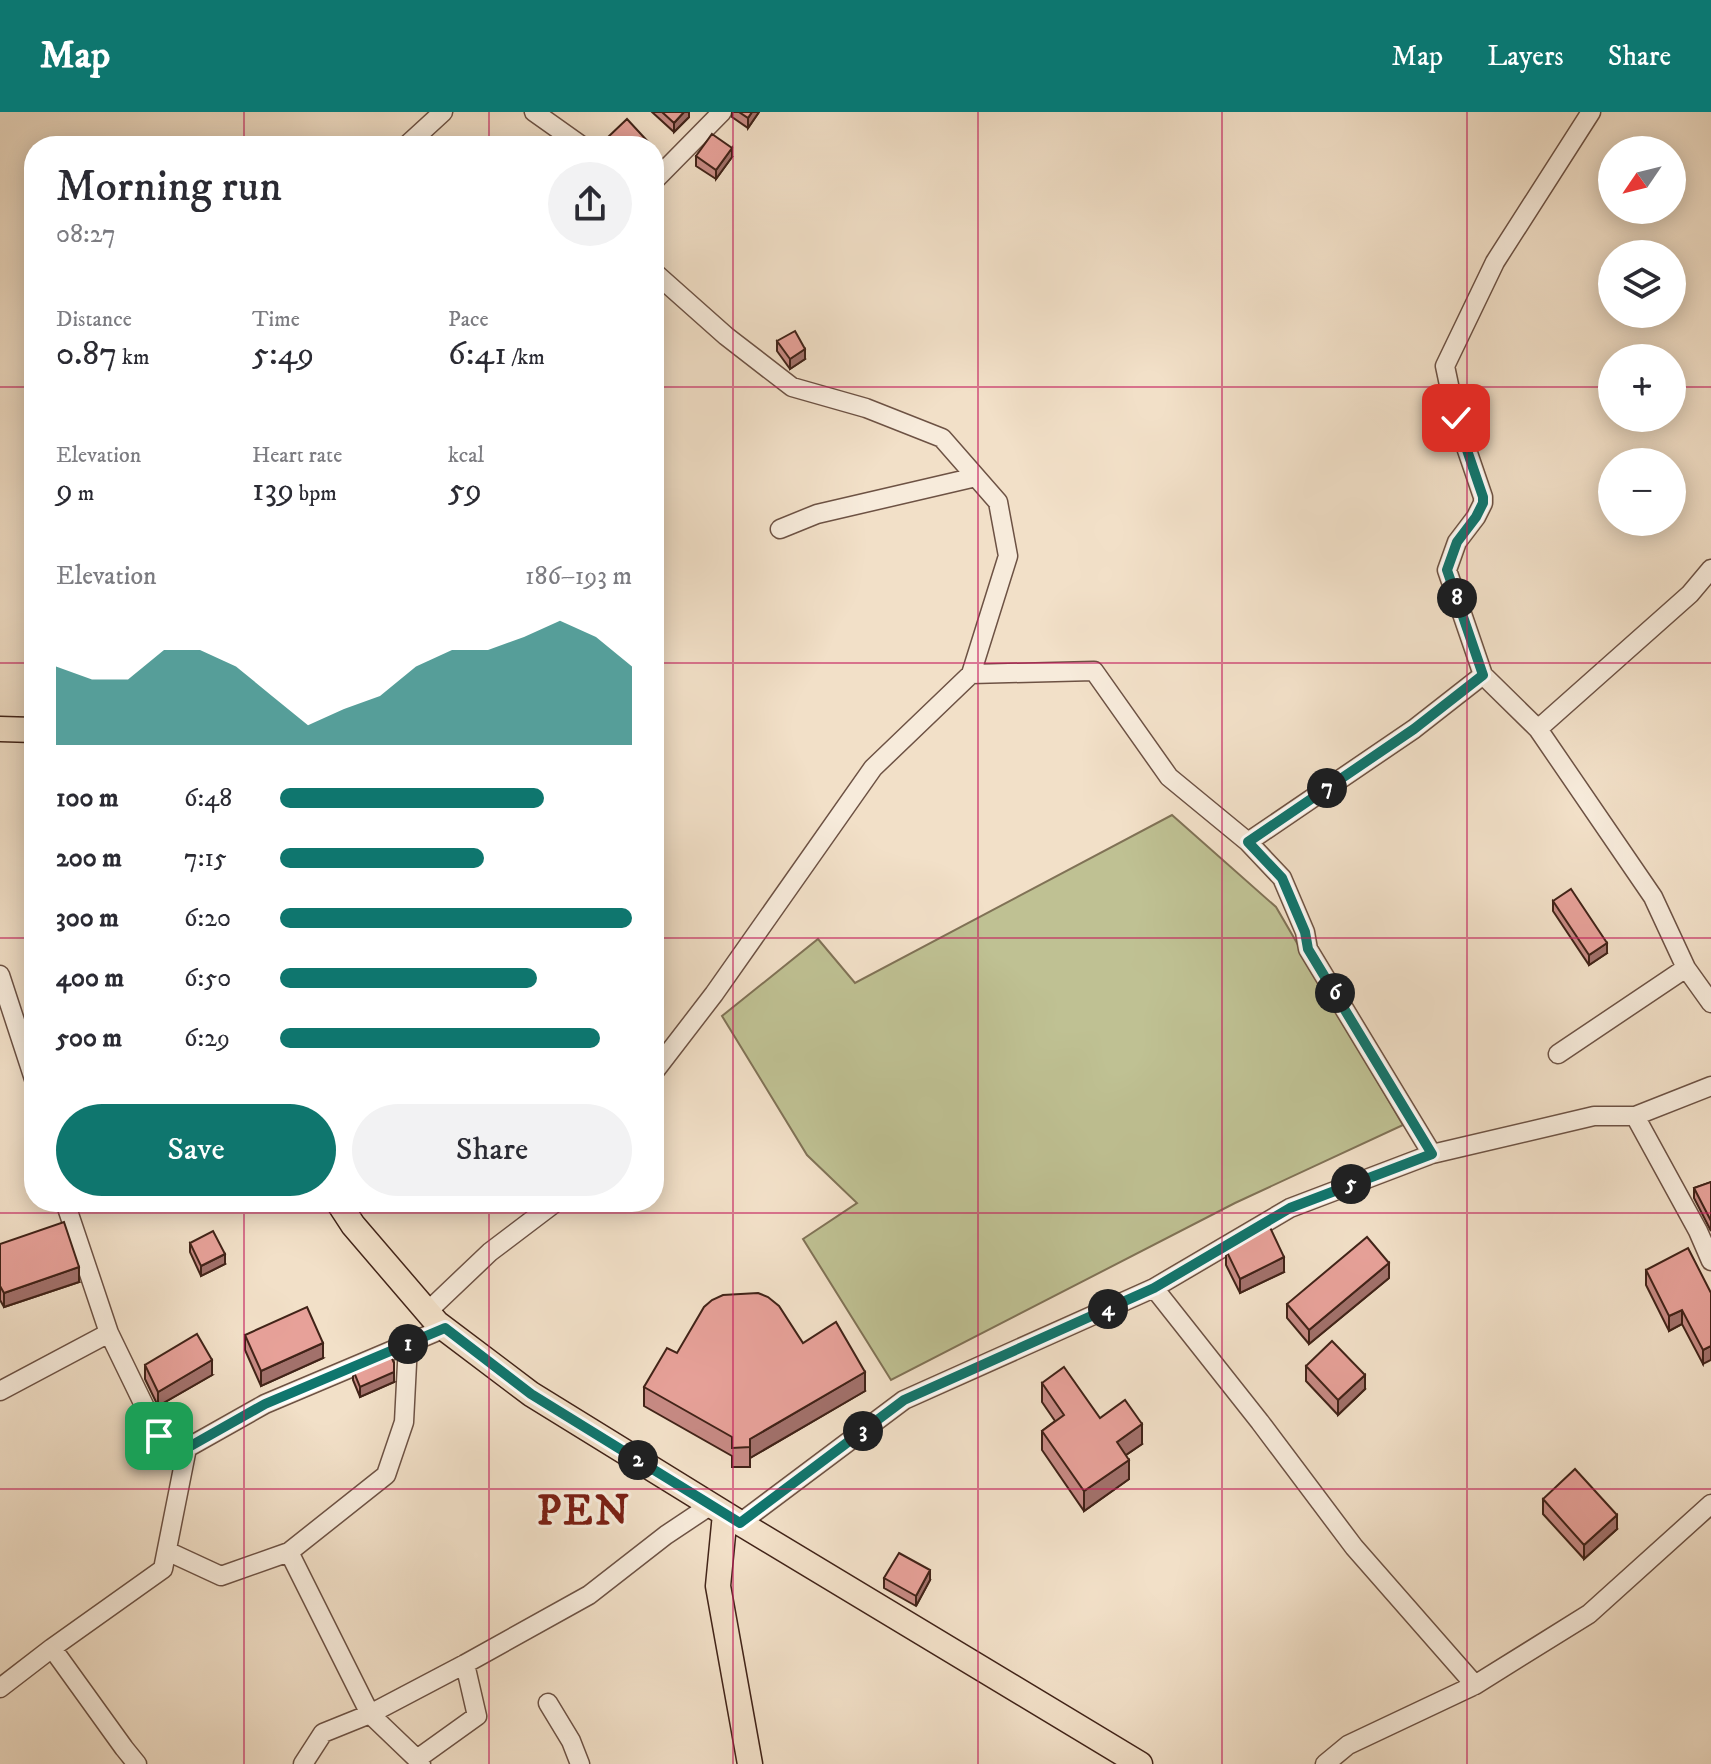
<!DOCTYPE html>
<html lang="en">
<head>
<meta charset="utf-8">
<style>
  body { margin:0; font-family:"IM FELL DW Pica",serif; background:#f2f2f3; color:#2b2b33; height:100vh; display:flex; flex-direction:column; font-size:30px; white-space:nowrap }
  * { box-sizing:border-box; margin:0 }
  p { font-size:26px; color:#7c7c81 }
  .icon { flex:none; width:44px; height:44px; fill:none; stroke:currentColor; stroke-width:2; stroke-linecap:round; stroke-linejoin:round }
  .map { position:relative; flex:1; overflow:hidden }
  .details { position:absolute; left:24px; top:24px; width:640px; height:1076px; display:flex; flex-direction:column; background:#fff; border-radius:32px; box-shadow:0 4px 20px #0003 }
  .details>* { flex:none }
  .needle { width:52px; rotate:235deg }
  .controls { position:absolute; left:1598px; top:24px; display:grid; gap:16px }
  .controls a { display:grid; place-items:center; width:88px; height:88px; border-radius:50%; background:#fff; box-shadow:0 4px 20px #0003; font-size:40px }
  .pin { position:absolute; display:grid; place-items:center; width:68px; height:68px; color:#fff; margin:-34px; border-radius:16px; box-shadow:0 4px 12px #0006 }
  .km { position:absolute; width:40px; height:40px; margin:-20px; border-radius:50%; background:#222; color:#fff; font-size:22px; line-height:40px; text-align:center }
  .round { display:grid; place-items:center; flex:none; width:84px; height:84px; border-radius:42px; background:#f2f2f3 }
  .head { display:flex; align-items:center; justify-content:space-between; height:136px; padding:0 32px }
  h1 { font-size:44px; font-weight:600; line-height:60px }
  .stats { display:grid; grid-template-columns:repeat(3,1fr); gap:12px; height:136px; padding:8px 32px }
  .stats div { display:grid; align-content:center }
  .stats b { font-size:34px; font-weight:600 }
  .stats small { font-size:22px; font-weight:400 }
  .stats p { font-size:22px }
  .chart { height:224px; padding:16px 32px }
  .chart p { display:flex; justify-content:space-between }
  .chart svg { width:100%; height:144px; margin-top:8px; fill:#0f766e; opacity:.7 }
  .cta { display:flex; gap:16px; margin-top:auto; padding:16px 32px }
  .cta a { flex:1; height:92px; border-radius:48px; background:#0f766e; color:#fff; font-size:32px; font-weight:600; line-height:92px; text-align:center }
  .cta a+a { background:#f2f2f3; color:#2b2b33 }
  ul { padding:0 32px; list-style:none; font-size:26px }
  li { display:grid; grid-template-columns:128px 96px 1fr; align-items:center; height:60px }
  li i { height:20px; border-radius:10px; background:#0f766e }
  header { display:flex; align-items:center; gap:48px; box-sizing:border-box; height:112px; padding:0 40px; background:#0f766e; color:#fff }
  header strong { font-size:38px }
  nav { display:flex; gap:44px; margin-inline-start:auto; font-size:28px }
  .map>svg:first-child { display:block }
  .garden { fill:#bfc193; stroke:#807256; stroke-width:2 }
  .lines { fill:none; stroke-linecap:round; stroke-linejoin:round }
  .minor-casing { stroke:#6d5244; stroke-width:21 }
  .major-casing { stroke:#412318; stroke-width:27 }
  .minor { stroke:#f7ebdb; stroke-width:18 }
  .major { stroke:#f2e0c8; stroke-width:24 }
  .wall { fill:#c78a84; stroke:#412318; stroke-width:2 }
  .shaded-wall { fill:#a2716b; stroke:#412318; stroke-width:2 }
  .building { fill:#e7a199; stroke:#412318; stroke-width:2 }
  .route-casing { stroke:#fff; stroke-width:16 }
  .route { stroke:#0f766e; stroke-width:10 }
  .grid { fill:none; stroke:#c2185b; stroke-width:2; stroke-opacity:0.55 }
  .labels { text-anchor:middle; stroke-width:6; stroke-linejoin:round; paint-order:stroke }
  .district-label { font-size:42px; font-weight:bold; letter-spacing:2px; fill:#7a1f14; stroke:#f7ebdb }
</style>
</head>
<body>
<header>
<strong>Map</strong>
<nav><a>Map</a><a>Layers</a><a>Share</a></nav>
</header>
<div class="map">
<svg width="1711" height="1652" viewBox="0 0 1711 1652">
  <rect width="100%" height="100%" fill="#f2e0c8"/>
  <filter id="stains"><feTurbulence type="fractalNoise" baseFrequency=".0025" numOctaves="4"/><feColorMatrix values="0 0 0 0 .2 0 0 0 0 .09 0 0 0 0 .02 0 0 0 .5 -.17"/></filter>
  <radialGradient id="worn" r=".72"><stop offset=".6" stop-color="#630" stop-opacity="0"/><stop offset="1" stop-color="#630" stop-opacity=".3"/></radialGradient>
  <!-- garden -->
  <path class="garden" d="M1172,703L1276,795L1403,1013L1235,1091L891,1268L803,1127L857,1091L807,1043L722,904L818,827L855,871Z"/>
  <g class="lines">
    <!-- minor casing -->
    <g class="minor-casing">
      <path id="minor" d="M534,0L582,34
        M1591,0L1495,150L1445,254L1456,306L1483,385V391L1476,405L1457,430L1447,458L1483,563L1538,617L1653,785L1686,856L1711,891
        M406,34L443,0
        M654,69L722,0
        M654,160L726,224L792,275L866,296L942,326L998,390L1008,444L971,562L873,656L714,882L654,960
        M780,417L817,402L976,365
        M971,562L1094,559L1169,665L1248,730L1282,766L1305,820L1308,837L1432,1042
        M1538,617L1690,482L1711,457
        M1248,730L1414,617L1483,563
        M0,863L34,967
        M1558,942L1686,856
        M1635,1004L1698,1119L1711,1149
        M65,1090L109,1221L159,1324L187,1336
        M1154,1176L1260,1310L1354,1435L1475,1573
        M428,1199L490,1140L556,1090
        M0,1279L109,1221
        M740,1411L904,1288L1154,1176L1290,1096L1432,1042L1594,1004H1635L1711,974
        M167,1439L221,1464L289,1440L386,1363L404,1310L408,1232
        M289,1440L370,1602L417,1647
        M52,1536L163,1457L187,1336L265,1292L445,1216
        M0,1576L52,1536L124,1636L137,1652
        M548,1591L571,1629L580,1652
        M303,1652L323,1621L370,1602L465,1552
        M421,1652L417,1647L477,1604L465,1552L589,1483L666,1423L711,1393
        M1325,1652L1348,1633L1475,1573L1589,1502L1711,1392"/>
    </g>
    <!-- major casing -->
    <g class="major-casing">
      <path id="major" d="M0,617L34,618
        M338,1090L353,1113L437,1211L531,1282L740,1411L1140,1652
        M725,1402L718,1474L750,1652"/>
    </g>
    <!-- minor -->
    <use href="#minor" class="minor"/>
    <!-- major -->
    <use href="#major" class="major"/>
  </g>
  <!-- wall -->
  <path class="wall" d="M652,0H689V5L674,20Z
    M732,0H759L748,16L732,5Z
    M607,26L652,34H607Z
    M696,44L732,45L716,67L696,54Z
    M777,229L805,247L790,257L777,239Z
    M1553,789L1607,841L1589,853L1553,799Z
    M1711,1070V1119L1694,1086V1076Z
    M1244,1123L1284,1160L1240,1181L1226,1153V1138L1244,1129Z
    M190,1131L225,1152L201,1164L190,1140Z
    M0,1132L79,1170L4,1195L0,1188Z
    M1646,1158L1711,1181L1703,1252L1682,1212L1669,1219L1646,1173Z
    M1389,1166L1309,1232L1287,1206V1192Z
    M245,1223L323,1246L261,1274L245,1238Z
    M803,1231L865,1279L750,1346V1355H732V1344L644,1294V1275L677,1241Z
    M145,1253L212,1263L158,1294L145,1267Z
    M1306,1254L1365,1277L1338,1303L1306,1269Z
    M353,1258L394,1270L360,1285L353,1268Z
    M1042,1271L1142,1332L1126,1343L1129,1367L1084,1399L1042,1338V1319L1055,1309L1042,1290Z
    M1543,1387L1617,1417L1584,1447L1543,1402Z
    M884,1466L930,1468L916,1494L884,1476Z"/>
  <!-- shaded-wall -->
  <path class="shaded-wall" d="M684,0H689V5L674,20V11Z
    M752,0H759L748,16V6Z
    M732,36V45L716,67V58Z
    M805,237V247L790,257V247Z
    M658,793V803L654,805V795Z
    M1607,831V841L1589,853V843Z
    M225,1142V1152L201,1164V1154Z
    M1284,1145V1160L1240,1181V1167Z
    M1389,1151V1166L1309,1232V1218Z
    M79,1155V1170L4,1195V1181Z
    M1682,1198V1212L1669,1219V1204Z
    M323,1231V1246L261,1274V1259Z
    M1711,1234V1248L1703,1252V1238Z
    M212,1248V1263L158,1294V1280Z
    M394,1251V1270L360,1285V1275Z
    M865,1260V1279L750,1346V1327Z
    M1365,1263V1277L1338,1303V1288Z
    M1142,1312V1332L1117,1349V1330Z
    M1129,1348V1367L1084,1399V1379Z
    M1617,1403V1417L1584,1447V1433Z
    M930,1458V1468L916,1494V1484Z"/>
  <!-- building -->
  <path class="building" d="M662,0H684L674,11Z
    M739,0H752L748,6Z
    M627,7L652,34H615L607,26Z
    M712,22L732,36L716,58L696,44Z
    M795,219L805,237L790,247L777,229Z
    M1571,777L1607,831L1589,843L1553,789Z
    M654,785L658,793L654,795Z
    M1711,1070V1109L1694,1076Z
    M1267,1109L1284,1145L1240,1167L1226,1138L1246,1128L1244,1123Z
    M64,1110L79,1155L4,1181L0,1174V1132Z
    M213,1119L225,1142L201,1154L190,1131Z
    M1367,1125L1389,1151L1309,1218L1287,1192Z
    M1688,1136L1711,1181V1234L1703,1238L1682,1198L1669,1204L1646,1158Z
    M758,1181L768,1185L779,1194L803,1231L836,1210L865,1260L750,1327V1335L732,1336V1325L644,1275L667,1236L677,1241L704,1195L712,1188L723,1183Z
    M307,1195L323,1231L261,1259L245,1223Z
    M197,1222L212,1248L158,1280L145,1253Z
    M1332,1229L1365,1263L1338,1288L1306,1254Z
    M390,1242L394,1251V1260L360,1275L353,1258Z
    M1064,1255L1100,1306L1125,1288L1142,1312L1117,1330L1129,1348L1084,1379L1042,1319L1064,1303L1042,1271Z
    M1575,1357L1617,1403L1584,1433L1543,1387Z
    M899,1441L930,1458L916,1484L884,1466Z"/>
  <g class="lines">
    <!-- route casing -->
    <g class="route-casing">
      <path id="route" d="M159,1324L187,1336L265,1292L445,1216L531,1282L740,1411L904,1288L1154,1176L1290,1096L1432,1042L1308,837L1305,820L1282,766L1248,730L1414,617L1483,563L1447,458L1457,430L1476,405L1483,391V385L1456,306"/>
    </g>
    <!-- route -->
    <use href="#route" class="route"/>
  </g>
  <!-- grid -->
  <path class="grid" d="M244,0V34M489,0V34M733,0V1652M978,0V1652M1222,0V1652M1467,0V1652M0,275H34M654,275H1612M1672,275H1711M0,551H34M654,551H1711M0,826H34M654,826H1711M244,1090V1652M489,1090V1652M0,1101H1711M0,1377H1711"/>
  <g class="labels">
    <!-- district labels -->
    <g class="district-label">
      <text x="584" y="1412">PEN</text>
    </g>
  </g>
  <rect width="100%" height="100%" filter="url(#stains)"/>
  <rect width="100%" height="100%" fill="url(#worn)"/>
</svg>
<div class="controls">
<a><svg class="needle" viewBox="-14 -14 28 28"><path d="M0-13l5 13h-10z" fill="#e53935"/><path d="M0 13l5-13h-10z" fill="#7c7c81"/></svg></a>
<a><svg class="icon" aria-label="layers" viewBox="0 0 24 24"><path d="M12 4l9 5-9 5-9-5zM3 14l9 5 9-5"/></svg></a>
<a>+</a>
<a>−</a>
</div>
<div class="pin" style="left:159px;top:1324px;background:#1e9e55"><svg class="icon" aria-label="arrive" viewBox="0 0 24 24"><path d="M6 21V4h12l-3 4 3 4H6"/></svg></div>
<div class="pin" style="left:1456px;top:306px;background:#d93025"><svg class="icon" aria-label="check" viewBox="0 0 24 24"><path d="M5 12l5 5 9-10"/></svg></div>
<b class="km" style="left:408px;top:1232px">1</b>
<b class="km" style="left:638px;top:1348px">2</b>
<b class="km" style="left:863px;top:1319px">3</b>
<b class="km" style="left:1108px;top:1197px">4</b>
<b class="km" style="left:1351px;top:1072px">5</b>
<b class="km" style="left:1335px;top:881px">6</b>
<b class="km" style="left:1327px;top:676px">7</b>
<b class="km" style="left:1457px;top:486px">8</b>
<section class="details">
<div class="head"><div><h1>Morning run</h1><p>08:27</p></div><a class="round"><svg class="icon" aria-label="share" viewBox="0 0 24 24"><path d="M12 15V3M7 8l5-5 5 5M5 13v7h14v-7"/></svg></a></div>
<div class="stats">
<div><p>Distance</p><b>0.87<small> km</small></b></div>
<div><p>Time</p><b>5:49</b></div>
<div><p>Pace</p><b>6:41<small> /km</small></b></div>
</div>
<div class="stats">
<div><p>Elevation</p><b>9<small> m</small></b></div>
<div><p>Heart rate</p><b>139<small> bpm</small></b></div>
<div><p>kcal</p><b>59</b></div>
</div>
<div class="chart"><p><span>Elevation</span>186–193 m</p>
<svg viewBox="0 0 160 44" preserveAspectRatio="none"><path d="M0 44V20L10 24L20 24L30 15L40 15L50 20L60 29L70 38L80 33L90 29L100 20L110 15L120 15L130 11L140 6L150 11L160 20V44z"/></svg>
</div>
<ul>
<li><b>100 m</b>6:48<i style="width:75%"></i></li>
<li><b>200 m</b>7:15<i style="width:58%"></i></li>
<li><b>300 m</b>6:20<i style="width:100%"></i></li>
<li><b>400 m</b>6:50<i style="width:73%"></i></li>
<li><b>500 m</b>6:29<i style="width:91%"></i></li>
</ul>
<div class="cta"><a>Save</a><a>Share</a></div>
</section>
</div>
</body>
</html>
